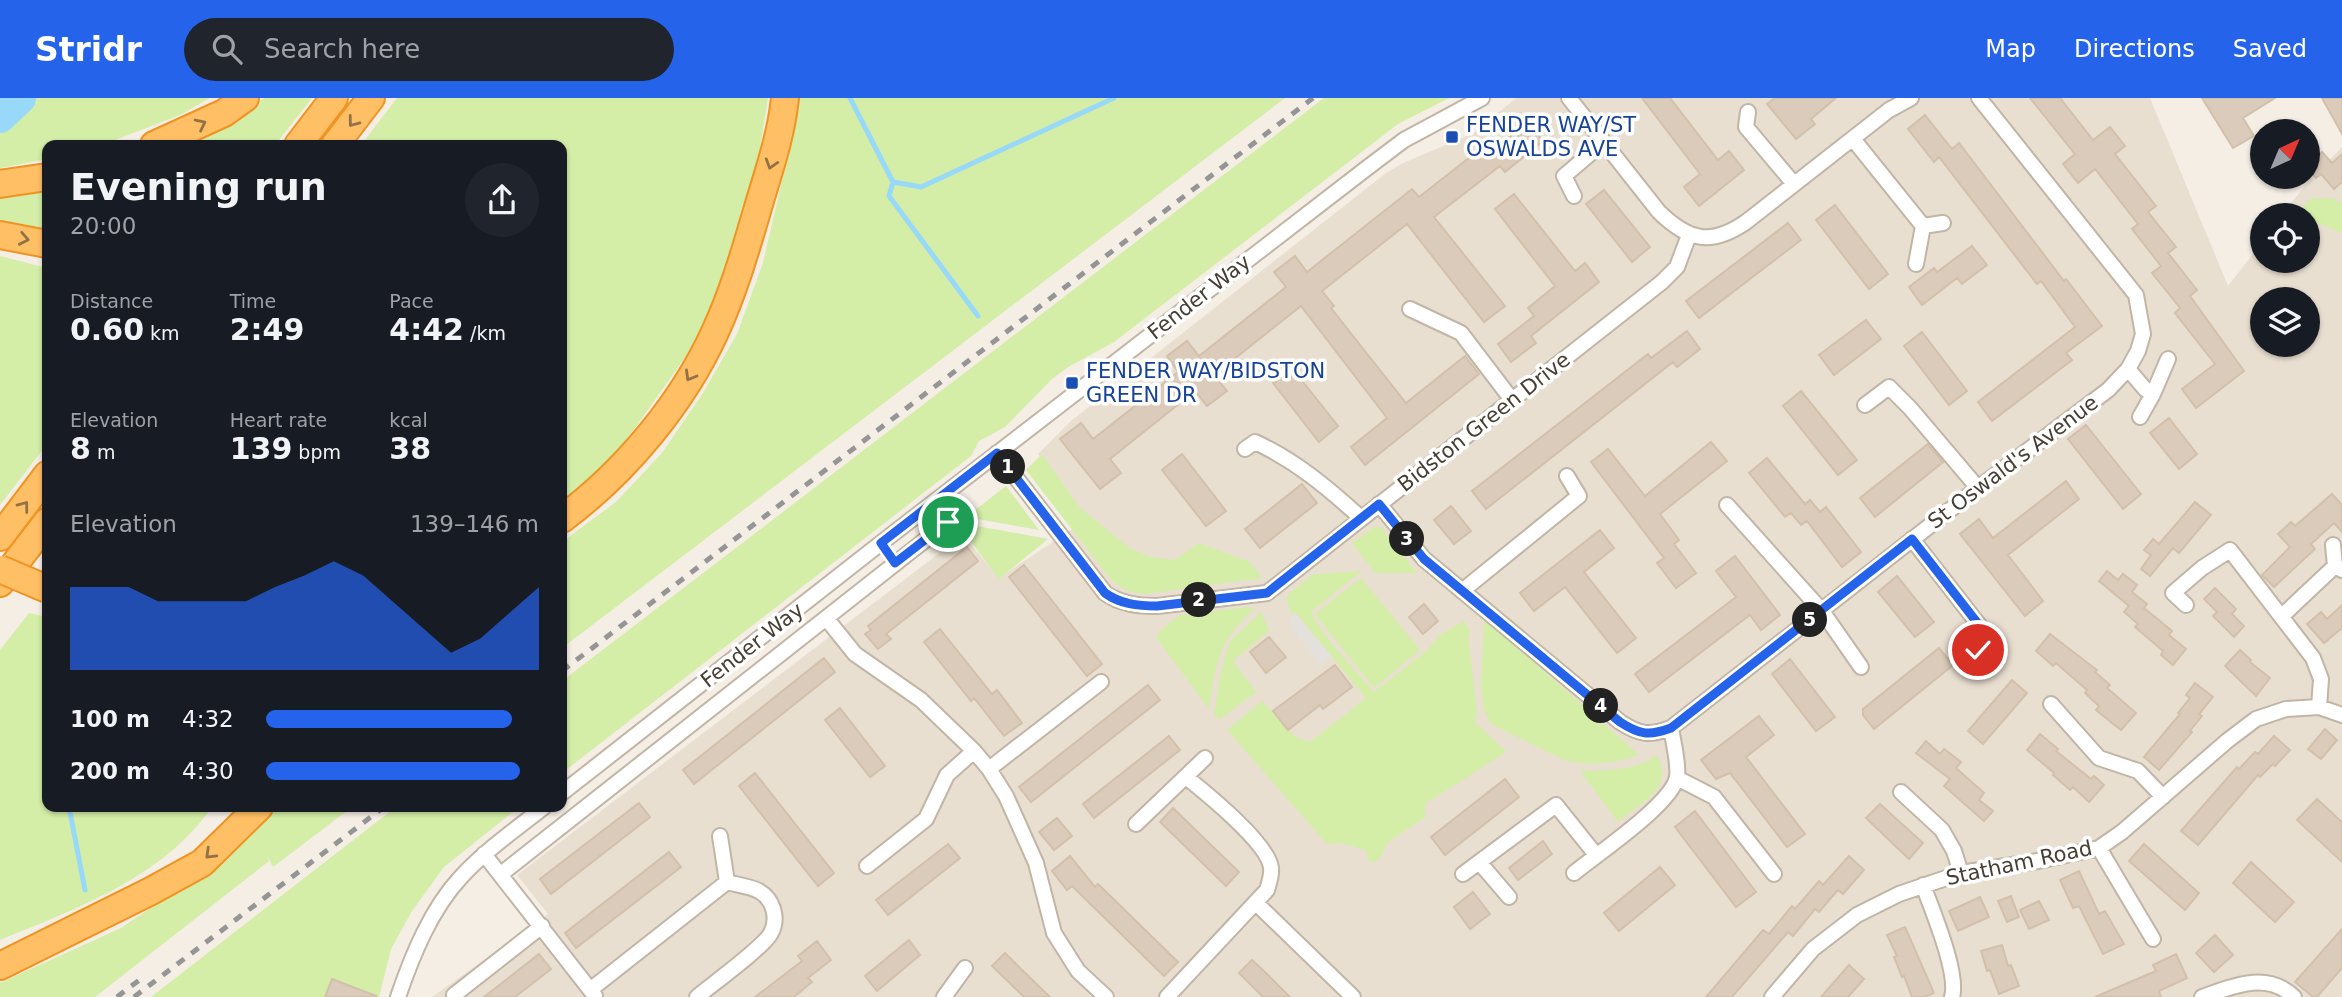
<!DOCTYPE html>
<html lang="en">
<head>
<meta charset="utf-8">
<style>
  body { margin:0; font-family:"DejaVu Sans",sans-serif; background:#20242c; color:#f1f3f6; height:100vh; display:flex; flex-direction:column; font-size:26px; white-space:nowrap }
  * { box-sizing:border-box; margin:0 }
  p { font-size:23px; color:#9ea1a6 }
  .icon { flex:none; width:38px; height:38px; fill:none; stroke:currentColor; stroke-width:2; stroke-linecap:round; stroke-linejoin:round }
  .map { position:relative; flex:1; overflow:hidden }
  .panel { position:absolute; left:42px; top:42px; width:525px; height:672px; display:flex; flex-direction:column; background:#171b24; border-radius:14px; box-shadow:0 2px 5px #0004 }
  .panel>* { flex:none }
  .needle { width:46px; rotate:44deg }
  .fabs { position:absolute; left:2250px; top:21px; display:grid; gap:14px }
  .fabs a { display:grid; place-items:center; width:70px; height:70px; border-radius:50%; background:#171b24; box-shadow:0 2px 5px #0004; font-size:35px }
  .pin { position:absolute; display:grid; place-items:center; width:60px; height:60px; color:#fff; margin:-30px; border:4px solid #fff; border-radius:50%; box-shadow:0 2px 7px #0007 }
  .km { position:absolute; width:35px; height:35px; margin:-18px; border-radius:50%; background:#222; color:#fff; font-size:19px; line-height:35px; text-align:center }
  .round { display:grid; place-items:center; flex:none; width:74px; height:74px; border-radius:37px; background:#20242c }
  .head { display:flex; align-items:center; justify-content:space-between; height:119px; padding:0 28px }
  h1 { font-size:38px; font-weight:800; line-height:52px }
  .figures { display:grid; grid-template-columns:repeat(3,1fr); gap:10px; height:119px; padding:7px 28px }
  .figures div { display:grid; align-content:center }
  .figures b { font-size:30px; font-weight:800 }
  .figures small { font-size:19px; font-weight:400 }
  .figures p { font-size:19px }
  .chart { height:196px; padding:14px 28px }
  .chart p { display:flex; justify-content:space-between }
  .chart svg { width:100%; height:126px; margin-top:7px; fill:#2563eb; opacity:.7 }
  ul { padding:0 28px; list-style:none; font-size:23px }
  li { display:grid; grid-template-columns:112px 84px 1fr; align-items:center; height:52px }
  li i { height:18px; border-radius:9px; background:#2563eb }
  header { display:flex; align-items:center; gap:42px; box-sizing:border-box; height:98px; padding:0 35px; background:#2563eb; color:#fff }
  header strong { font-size:33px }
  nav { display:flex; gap:38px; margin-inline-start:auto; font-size:24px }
  .search { width:490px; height:63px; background:#20242c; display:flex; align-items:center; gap:18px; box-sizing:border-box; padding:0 24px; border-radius:38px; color:#9ea1a6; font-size:26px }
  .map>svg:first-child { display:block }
  .residential { fill:#e9dfd1; fill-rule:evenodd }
  .green { fill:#d4eda7 }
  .parking { fill:#e4e1dd }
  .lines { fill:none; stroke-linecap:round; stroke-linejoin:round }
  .stream { stroke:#98d9f9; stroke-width:5 }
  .river { stroke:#98d9f9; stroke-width:32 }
  .building { fill:#dacbbb; stroke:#d3c0aa; stroke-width:2 }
  .minor-casing { stroke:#c1b5a5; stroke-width:18 }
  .motorway-casing { stroke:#ef9323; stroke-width:30 }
  .minor { stroke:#fff; stroke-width:14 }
  .motorway { stroke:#ffbf64; stroke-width:26 }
  .rail { stroke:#959595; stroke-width:5; stroke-dasharray:9 9; stroke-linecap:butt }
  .motorway-bridge-casing { stroke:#ef9323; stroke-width:30; stroke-linecap:butt }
  .motorway-bridge { stroke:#ffbf64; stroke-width:26 }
  .oneway { stroke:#917247 }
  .route-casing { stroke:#fff; stroke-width:14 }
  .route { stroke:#2563eb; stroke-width:9 }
  .transit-dot { fill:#1a4fb4; stroke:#fff; stroke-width:2.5 }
  .labels { text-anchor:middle; stroke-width:7; stroke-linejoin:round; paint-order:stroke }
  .transit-label { font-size:21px; fill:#164399; stroke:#fff; text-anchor:start }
  .street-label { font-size:21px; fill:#473e33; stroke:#fff }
</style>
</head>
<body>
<header>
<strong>Stridr</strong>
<div class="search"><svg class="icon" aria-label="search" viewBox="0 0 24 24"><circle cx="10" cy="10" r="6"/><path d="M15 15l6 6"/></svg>Search here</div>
<nav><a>Map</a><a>Directions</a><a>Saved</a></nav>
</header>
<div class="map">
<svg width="2342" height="899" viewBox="0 0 2342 899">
  <rect width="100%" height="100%" fill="#f4eee4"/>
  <!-- residential -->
  <path class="residential" d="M1516,0H2150L2228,188L2263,143V163H2308V117H2282L2310,81L2342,49V899H432L548,816L517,777L963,437L999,480L1087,421L1038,356L1071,323L1386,75L1403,65L1474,35ZM2263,201H2308V247H2263Z"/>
  <!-- green -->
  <path class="green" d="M18,0H210L180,17L102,47H47V61L0,70V19Z
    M264,0H312L275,47H180L230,25Z
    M397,0H768L760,50L725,183L691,251L635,330L601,374L562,406V47H361Z
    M796,0H1285L562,550V444L616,404L662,355L703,295L737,236L763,165L788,57Z
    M1324,0H1449L1398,26L1114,244L1068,269L1052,281L1005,329L979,343L971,358L562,675V583Z
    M47,91V134L0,124V97Z
    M2331,100L2342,105V135L2315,124L2308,133V117H2296L2310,101Z
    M0,158L47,170V346L0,407Z
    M1042,356L1080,410L1131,451L1151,459L1174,462L1199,445L1250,464L1262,480L1145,496L1128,493L1112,483L1026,372Z
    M1006,388L1039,432L966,419Z
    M961,425L1048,441L999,481L960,429Z
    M1374,429H1380L1384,433L1417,475H1375L1352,445Z
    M1362,473L1312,513C1313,528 1362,579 1374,594L1425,554L1441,536L1464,523L1471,536L1468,538L1477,613L1475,624L1506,654L1425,706V719L1386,746L1381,759L1374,765L1369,762L1365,752L1342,745L1327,746L1227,632L1262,603L1295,639L1310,644L1366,600L1295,514L1291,517L1286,498L1313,476Z
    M1361,480L1420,552L1374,590L1315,516Z
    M1249,509L1255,510C1218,544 1216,563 1209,611L1157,541V536L1179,517Z
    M1261,514L1269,533L1233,563L1256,594L1219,622L1214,616L1221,573L1230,543Z
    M29,515L47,519V709H212C162,780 78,810 0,842V552Z
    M1484,523L1486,525L1487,523L1639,657C1614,665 1590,669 1564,662L1491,626L1484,612L1481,587Z
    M1656,657C1677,689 1641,705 1618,724L1580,673C1605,672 1636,674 1656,657Z
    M276,709H352L273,769L267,757L269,763L95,899H0V885L121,830L205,773L266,722Z
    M396,709H519L444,769L412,813L391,851L379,899H151Z"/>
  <!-- parking -->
  <path class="parking" d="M1296,516L1331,558L1320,566L1287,524Z"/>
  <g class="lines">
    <!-- stream -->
    <path class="stream" d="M850,0L893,84
      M978,218L889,98L893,84L921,89L1114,0
      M69,709L85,792"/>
    <!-- river -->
    <path class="river" d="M0,19L20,0"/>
  </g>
  <!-- building -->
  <path class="building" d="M1642,0H1670L1718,62L1729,53L1744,72L1699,108L1684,89L1700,76Z
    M1775,0H1836L1811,21L1815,26L1796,41L1767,6Z
    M2030,0H2060L2093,42L2110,29L2125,48L2115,56L2156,108L2148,114L2176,149L2168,155L2197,192L2190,198L2244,273L2196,310L2182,291L2215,266L2175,215L2180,210L2152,175L2161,168L2132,131L2138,126L2095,71L2078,85L2063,66L2075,56Z
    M2202,0H2275L2243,20L2254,38L2233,50Z
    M2322,0H2342V36Z
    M1925,17L1952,51L1959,45L2064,183L2066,181L2102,228L2066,255L2072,262L1992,323L1978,304L2075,229L2041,183L2037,186L1939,59L1934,64L1908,31Z
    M1528,24L1543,43L1505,74L1500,68L1434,119L1505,208L1484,224L1407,126L1322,193L1334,208L1331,210L1406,305L1465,258L1479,276L1365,367L1351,349L1387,320L1301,208L1214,277L1227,293L1207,308L1195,293L1110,361L1121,375L1100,391L1060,341L1081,325L1093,341L1178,274L1167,258L1187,243L1199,258L1286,189L1274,174L1295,158L1307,174L1412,91L1419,99L1483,49L1488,56Z
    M2322,54L2332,65L2342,56V84L2334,91L2321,76L2316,80L2308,71V66Z
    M1604,92L1650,149L1632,164L1586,106Z
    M1514,96L1575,173L1585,165L1599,184L1531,238L1536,245L1511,264L1498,246L1534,218L1528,210L1555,188L1495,111Z
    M1835,107L1888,176L1869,191L1816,122Z
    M1788,125L1801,142L1699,220L1686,203Z
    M1972,148L1987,167L1962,186L1957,180L1922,207L1909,189L1934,170L1937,174Z
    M1866,222L1881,241L1834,277L1819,257Z
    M1687,233L1700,251L1677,269L1673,264L1486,411L1472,393L1648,256L1651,260Z
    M1922,234L1967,293L1949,307L1904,248Z
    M1292,270L1338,328L1319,344L1273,285Z
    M1801,293L1857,362L1838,377L1783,308Z
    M2169,320L2197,356L2179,371L2150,335Z
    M2086,327L2141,396L2123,411L2068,341Z
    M1711,344L1727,363L1660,416L1679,442L1674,446L1696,475L1676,490L1657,465L1664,460L1591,364L1608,351L1645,398Z
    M1928,346L1943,364L1875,419L1860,400Z
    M1182,356L1226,413L1206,428L1162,372Z
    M1767,360L1805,406L1810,402L1820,414L1826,409L1861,454L1842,469L1807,423L1801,427L1791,415L1785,419L1749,375Z
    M2066,383L2079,401L2008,457L2043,503L2025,518L1960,436L1979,421L1993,440Z
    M1302,386L1317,405L1260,450L1245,431Z
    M2332,396L2342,407V434L2334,425L2311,446L2315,451L2274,489L2262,477L2290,449L2278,436L2291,424L2295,428Z
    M2195,404L2211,417L2179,455L2173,450L2150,478L2141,471L2151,457L2144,452L2153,441L2159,446Z
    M1451,408L1471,433L1454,446L1434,422Z
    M1600,432L1614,450L1584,474L1636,540L1617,555L1565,489L1534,513L1520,495Z
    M967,449L978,463L886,536L891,541L878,551L865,536L871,532L868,528Z
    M1735,458L1780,517L1761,532L1750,517L1649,594L1635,576L1736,499L1716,473Z
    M1024,467L1102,566L1087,578L1009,479Z
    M2107,473L2118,482L2123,476L2137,487L2132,494L2147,506L2144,510L2172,533L2169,537L2186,551L2173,567L2161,557L2163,553L2135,529L2138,526L2124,514L2129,508L2099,483Z
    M1897,478L1934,524L1915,539L1878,494Z
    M2215,490L2236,511L2232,516L2244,528L2234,539L2213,518L2217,514L2204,501Z
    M1424,506L1438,523L1423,536L1409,519Z
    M2342,507V530L2324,545L2307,526L2321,514L2327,521Z
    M940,531L992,596L997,592L1022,625L1004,638L974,600L971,603L924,544Z
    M2050,536L2097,572L2095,574L2110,587L2107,590L2136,615L2121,632L2096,612L2099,608L2085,595L2087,592L2056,565L2053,568L2036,553Z
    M1269,539L1286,559L1266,575L1250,554Z
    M1939,550L1953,567L1874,631L1863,617V611Z
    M2240,552L2251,562L2250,564L2270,580L2256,598L2225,568Z
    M824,560L835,574L694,686L683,672Z
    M1790,561L1835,619L1816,633L1772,576Z
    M1335,567L1352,589L1323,611L1320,607L1288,632L1273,613Z
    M2012,582L2027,595L1983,646L1968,633Z
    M2195,585L2213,599L2199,616L2202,618L2190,633L2192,634L2159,672L2144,659L2180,616L2178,615L2190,600L2186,597Z
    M1148,587L1160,602L1031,704L1019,689Z
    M840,610L885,668L870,679L825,622Z
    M1759,618L1774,637L1746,659L1805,736L1787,749L1730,675L1716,681L1701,662Z
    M2325,631L2337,642L2321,661L2308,651Z
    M2040,636L2058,651L2056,653L2091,681L2094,678L2104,687L2089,704L2073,689L2070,692L2053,677L2054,675L2027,652Z
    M1169,638L1180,652L1094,720L1083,706Z
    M2274,638L2290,652L2275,668L2273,666L2260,679L2258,677L2198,747L2181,733L2237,669L2239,671L2255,654L2258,656Z
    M1926,643L1940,656L1944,651L1961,664L1956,670L1984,695L1979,702L1993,713L1984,723L1944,688L1950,681L1916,655Z
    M755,675L834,775L818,788L739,688Z
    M1505,681L1519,699L1445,757L1431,739Z
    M2317,701L2342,724V764L2297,722Z
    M639,705L650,719L551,796L540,781Z
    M1880,706L1923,745L1909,761L1866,720Z
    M1173,710L1239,774L1226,788L1160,724Z
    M1695,713L1756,794L1736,809L1675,729Z
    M1057,720L1072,738L1054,752L1039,734Z
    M1543,743L1552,756L1518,782L1509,770Z
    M948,746L960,760L888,817L876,802Z
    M2144,746L2199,795L2185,812L2129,763Z
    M669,754L681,769L576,850L565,835Z
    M1070,758L1095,789L1098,786L1178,864L1164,878L1072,788L1067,792L1052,773Z
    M1849,758L1864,772L1843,796L1838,792L1819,814L1815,811L1793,838L1788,834L1732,899H1706L1763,832L1769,836L1792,808L1795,811L1819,783L1823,787Z
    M2251,764L2294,804L2275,824L2233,785Z
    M1660,769L1675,787L1619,833L1604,815Z
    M2079,773L2099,816L2105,813L2124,846L2103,856L2079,808L2073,810L2060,782Z
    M1473,794L1490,816L1470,831L1454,809Z
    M2011,798L2019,819L2007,824L1998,803Z
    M1980,799L1989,819L1958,833L1949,813Z
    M2039,803L2049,822L2029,831L2020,812Z
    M1905,829L1934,895L1924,899H1912L1904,878L1902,879L1894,859L1897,858L1887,837Z
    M2342,831V870L2317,899H2313L2295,884Z
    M2215,837L2233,857L2214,874L2196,855Z
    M909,842L920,857L877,893L865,878Z
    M817,843L831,862L808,880L812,884L794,899H755L802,863L798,858Z
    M2002,847L2008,868L2011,867L2019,888L1999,896L1990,872L1987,873L1981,853Z
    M1005,855L1020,870L1050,899H1024L992,868Z
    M539,856L551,871L515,899H484Z
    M2176,856L2187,880L2159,893L2161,899H2095L2156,873L2153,867Z
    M1252,862L1265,874L1290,899H1263L1239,875Z
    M1849,867L1864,881L1848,899H1821Z
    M332,881L376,898L375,899H325Z"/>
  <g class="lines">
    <!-- minor casing -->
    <g class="minor-casing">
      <path id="minor" d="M1569,0L1659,114C1689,143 1711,148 1746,124L1889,12L1911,0
        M1748,14L1746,29L1794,86
        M1853,41L1923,128L1943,125
        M1574,98L1564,78L1604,44
        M1916,166L1923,128
        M1410,211L1461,235L1512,302
        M2128,271L2145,291L2153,296L2168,261
        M1865,307L1889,289L1910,310L1978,390
        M2140,319L2153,296
        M1245,351L1255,344C1296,363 1328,390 1361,420
        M997,355L1105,495C1120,506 1138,508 1157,508L1267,495L1662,184L1677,169L1689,137
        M1379,406L1424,461L1620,624C1640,637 1649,638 1671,630L1978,390L2108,292L2128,271L2138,253L2143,236L2136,197L1979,0
        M1727,407L1822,513L1861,569
        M1912,441L1979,527L1978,552
        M2333,447L2335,468
        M1462,493L1579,398L1567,378
        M2186,507L2173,495L2202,470L2230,452L2313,560L2321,581L2319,609
        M2282,518L2335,468L2342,472
        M826,520L855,556L921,602L974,653L989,671L1006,698L1036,765L1054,835L1078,873L1106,899
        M2051,606L2099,660L2138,673L2163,699
        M989,671L1101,584
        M1677,680L1714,699L1774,776
        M1901,694L1942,732L1954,753L1961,775
        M562,695L881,445L1367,70L1404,42L1482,0
        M1136,726L1205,660
        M720,738L727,784
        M2099,750L2153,841
        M484,756L595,898
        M1479,764L1509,799
        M867,768L926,721L947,677L974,653
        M1574,775C1597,756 1672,706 1677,679C1679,666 1673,643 1671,630
        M501,776L948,424
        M1463,776L1556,707L1596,757
        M1923,787C1932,812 1959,875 1952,899
        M1256,805L1353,899
        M590,892L727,784C737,787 749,788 759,793C773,801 779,820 771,835C764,849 711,887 697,899
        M454,897L542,828
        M398,899C412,858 431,811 461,779C486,752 516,731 544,709
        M944,899L965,870
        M1167,899L1267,792C1269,785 1272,777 1271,770C1269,746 1206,695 1186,679
        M1772,899L1813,851L1857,817L1899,796L1961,775L2038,763L2099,750L2122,734L2227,643L2256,621L2286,611L2319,609L2342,617
        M2202,899C2233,888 2267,873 2294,899"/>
    </g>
    <!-- motorway casing -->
    <g class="motorway-casing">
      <path id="motorway" d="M154,47L224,15L245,0
        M298,47L334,0
        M335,47L371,0
        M0,86L47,79
        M0,137L47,146
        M562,421C625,374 682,306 715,234C733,195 745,154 757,113C768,75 781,39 785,0
        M0,439L47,377
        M0,485L47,424
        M0,868L151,793L202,765L259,709"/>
    </g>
    <!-- minor -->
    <use href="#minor" class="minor"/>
    <!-- motorway -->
    <use href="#motorway" class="motorway"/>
    <!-- rail -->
    <path class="rail" d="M562,573L1313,0
      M117,899L142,880
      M134,899L384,709"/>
    <!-- motorway-bridge casing -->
    <g class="motorway-bridge-casing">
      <path id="motorway-bridge" d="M0,471L47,491"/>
    </g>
    <!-- motorway-bridge -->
    <use href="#motorway-bridge" class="motorway-bridge"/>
  </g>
  <!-- one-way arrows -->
  <defs><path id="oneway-chevron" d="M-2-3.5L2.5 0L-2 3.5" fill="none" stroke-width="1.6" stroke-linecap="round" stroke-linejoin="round" transform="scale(1.75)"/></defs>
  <g class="oneway">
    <use href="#oneway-chevron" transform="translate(353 24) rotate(127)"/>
    <use href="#oneway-chevron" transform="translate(201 26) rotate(-26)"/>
    <use href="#oneway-chevron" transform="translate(771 66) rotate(107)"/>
    <use href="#oneway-chevron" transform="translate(24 141) rotate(11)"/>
    <use href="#oneway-chevron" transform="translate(690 278) rotate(120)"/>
    <use href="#oneway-chevron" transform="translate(24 408) rotate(-53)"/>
    <use href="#oneway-chevron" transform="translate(210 756) rotate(136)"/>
  </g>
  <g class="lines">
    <!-- route casing -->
    <g class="route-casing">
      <path id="route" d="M948,424L895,465L881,445L997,355L1105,495C1120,506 1138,508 1157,508L1267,495L1379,406L1424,461L1620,624C1640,637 1649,638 1671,630L1912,441L1979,527L1978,552"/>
    </g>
    <!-- route -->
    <use href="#route" class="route"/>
  </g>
  <!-- markers -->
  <g class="transit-dot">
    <rect x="1445" y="32" width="14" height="14" rx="3.5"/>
    <rect x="1065" y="278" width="14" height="14" rx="3.5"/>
  </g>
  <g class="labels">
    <!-- transit labels -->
    <g class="transit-label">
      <text x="1466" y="34">FENDER WAY/ST<tspan x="1466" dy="24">OSWALDS AVE</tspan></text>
      <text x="1086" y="280">FENDER WAY/BIDSTON<tspan x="1086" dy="24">GREEN DR</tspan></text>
    </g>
    <!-- street labels -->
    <g class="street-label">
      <text transform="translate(1199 199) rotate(-38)" y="7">Fender Way</text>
      <text transform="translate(1484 324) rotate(-38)" y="7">Bidston Green Drive</text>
      <text transform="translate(2013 364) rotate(-37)" y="7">St Oswald's Avenue</text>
      <text transform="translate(752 547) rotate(-38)" y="7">Fender Way</text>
      <text transform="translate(2019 765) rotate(-12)" y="7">Statham Road</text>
    </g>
  </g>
</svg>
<div class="fabs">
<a><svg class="needle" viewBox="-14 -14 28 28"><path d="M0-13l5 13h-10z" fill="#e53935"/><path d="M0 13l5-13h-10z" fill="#9ea1a6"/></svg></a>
<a><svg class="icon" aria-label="locate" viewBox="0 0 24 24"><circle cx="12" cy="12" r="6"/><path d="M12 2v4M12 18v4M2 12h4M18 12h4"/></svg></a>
<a><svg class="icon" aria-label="layers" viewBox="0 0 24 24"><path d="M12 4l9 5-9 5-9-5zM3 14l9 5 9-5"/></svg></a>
</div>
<div class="pin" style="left:948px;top:424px;background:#1e9e55"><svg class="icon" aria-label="arrive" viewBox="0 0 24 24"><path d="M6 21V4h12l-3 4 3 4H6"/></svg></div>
<div class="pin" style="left:1978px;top:552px;background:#d93025"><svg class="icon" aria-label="check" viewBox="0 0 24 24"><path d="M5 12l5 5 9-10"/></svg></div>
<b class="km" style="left:1008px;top:369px">1</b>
<b class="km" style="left:1199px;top:502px">2</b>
<b class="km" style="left:1407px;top:441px">3</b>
<b class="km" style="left:1601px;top:608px">4</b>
<b class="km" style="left:1810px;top:522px">5</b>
<section class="panel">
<div class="head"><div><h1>Evening run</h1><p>20:00</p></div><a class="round"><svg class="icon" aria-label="share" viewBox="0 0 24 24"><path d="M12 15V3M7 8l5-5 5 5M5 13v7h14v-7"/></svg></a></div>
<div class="figures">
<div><p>Distance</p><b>0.60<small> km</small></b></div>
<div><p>Time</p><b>2:49</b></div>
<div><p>Pace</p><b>4:42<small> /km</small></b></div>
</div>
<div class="figures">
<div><p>Elevation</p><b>8<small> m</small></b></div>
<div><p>Heart rate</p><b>139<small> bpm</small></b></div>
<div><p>kcal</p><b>38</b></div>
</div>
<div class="chart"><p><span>Elevation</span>139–146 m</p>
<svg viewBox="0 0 160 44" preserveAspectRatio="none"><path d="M0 44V15L10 15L20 15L30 20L40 20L50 20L60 20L70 15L80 11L90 6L100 11L110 20L120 29L130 38L140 33L150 24L160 15V44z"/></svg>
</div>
<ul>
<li><b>100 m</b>4:32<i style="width:90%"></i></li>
<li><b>200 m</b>4:30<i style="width:93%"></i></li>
</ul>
</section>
</div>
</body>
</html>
